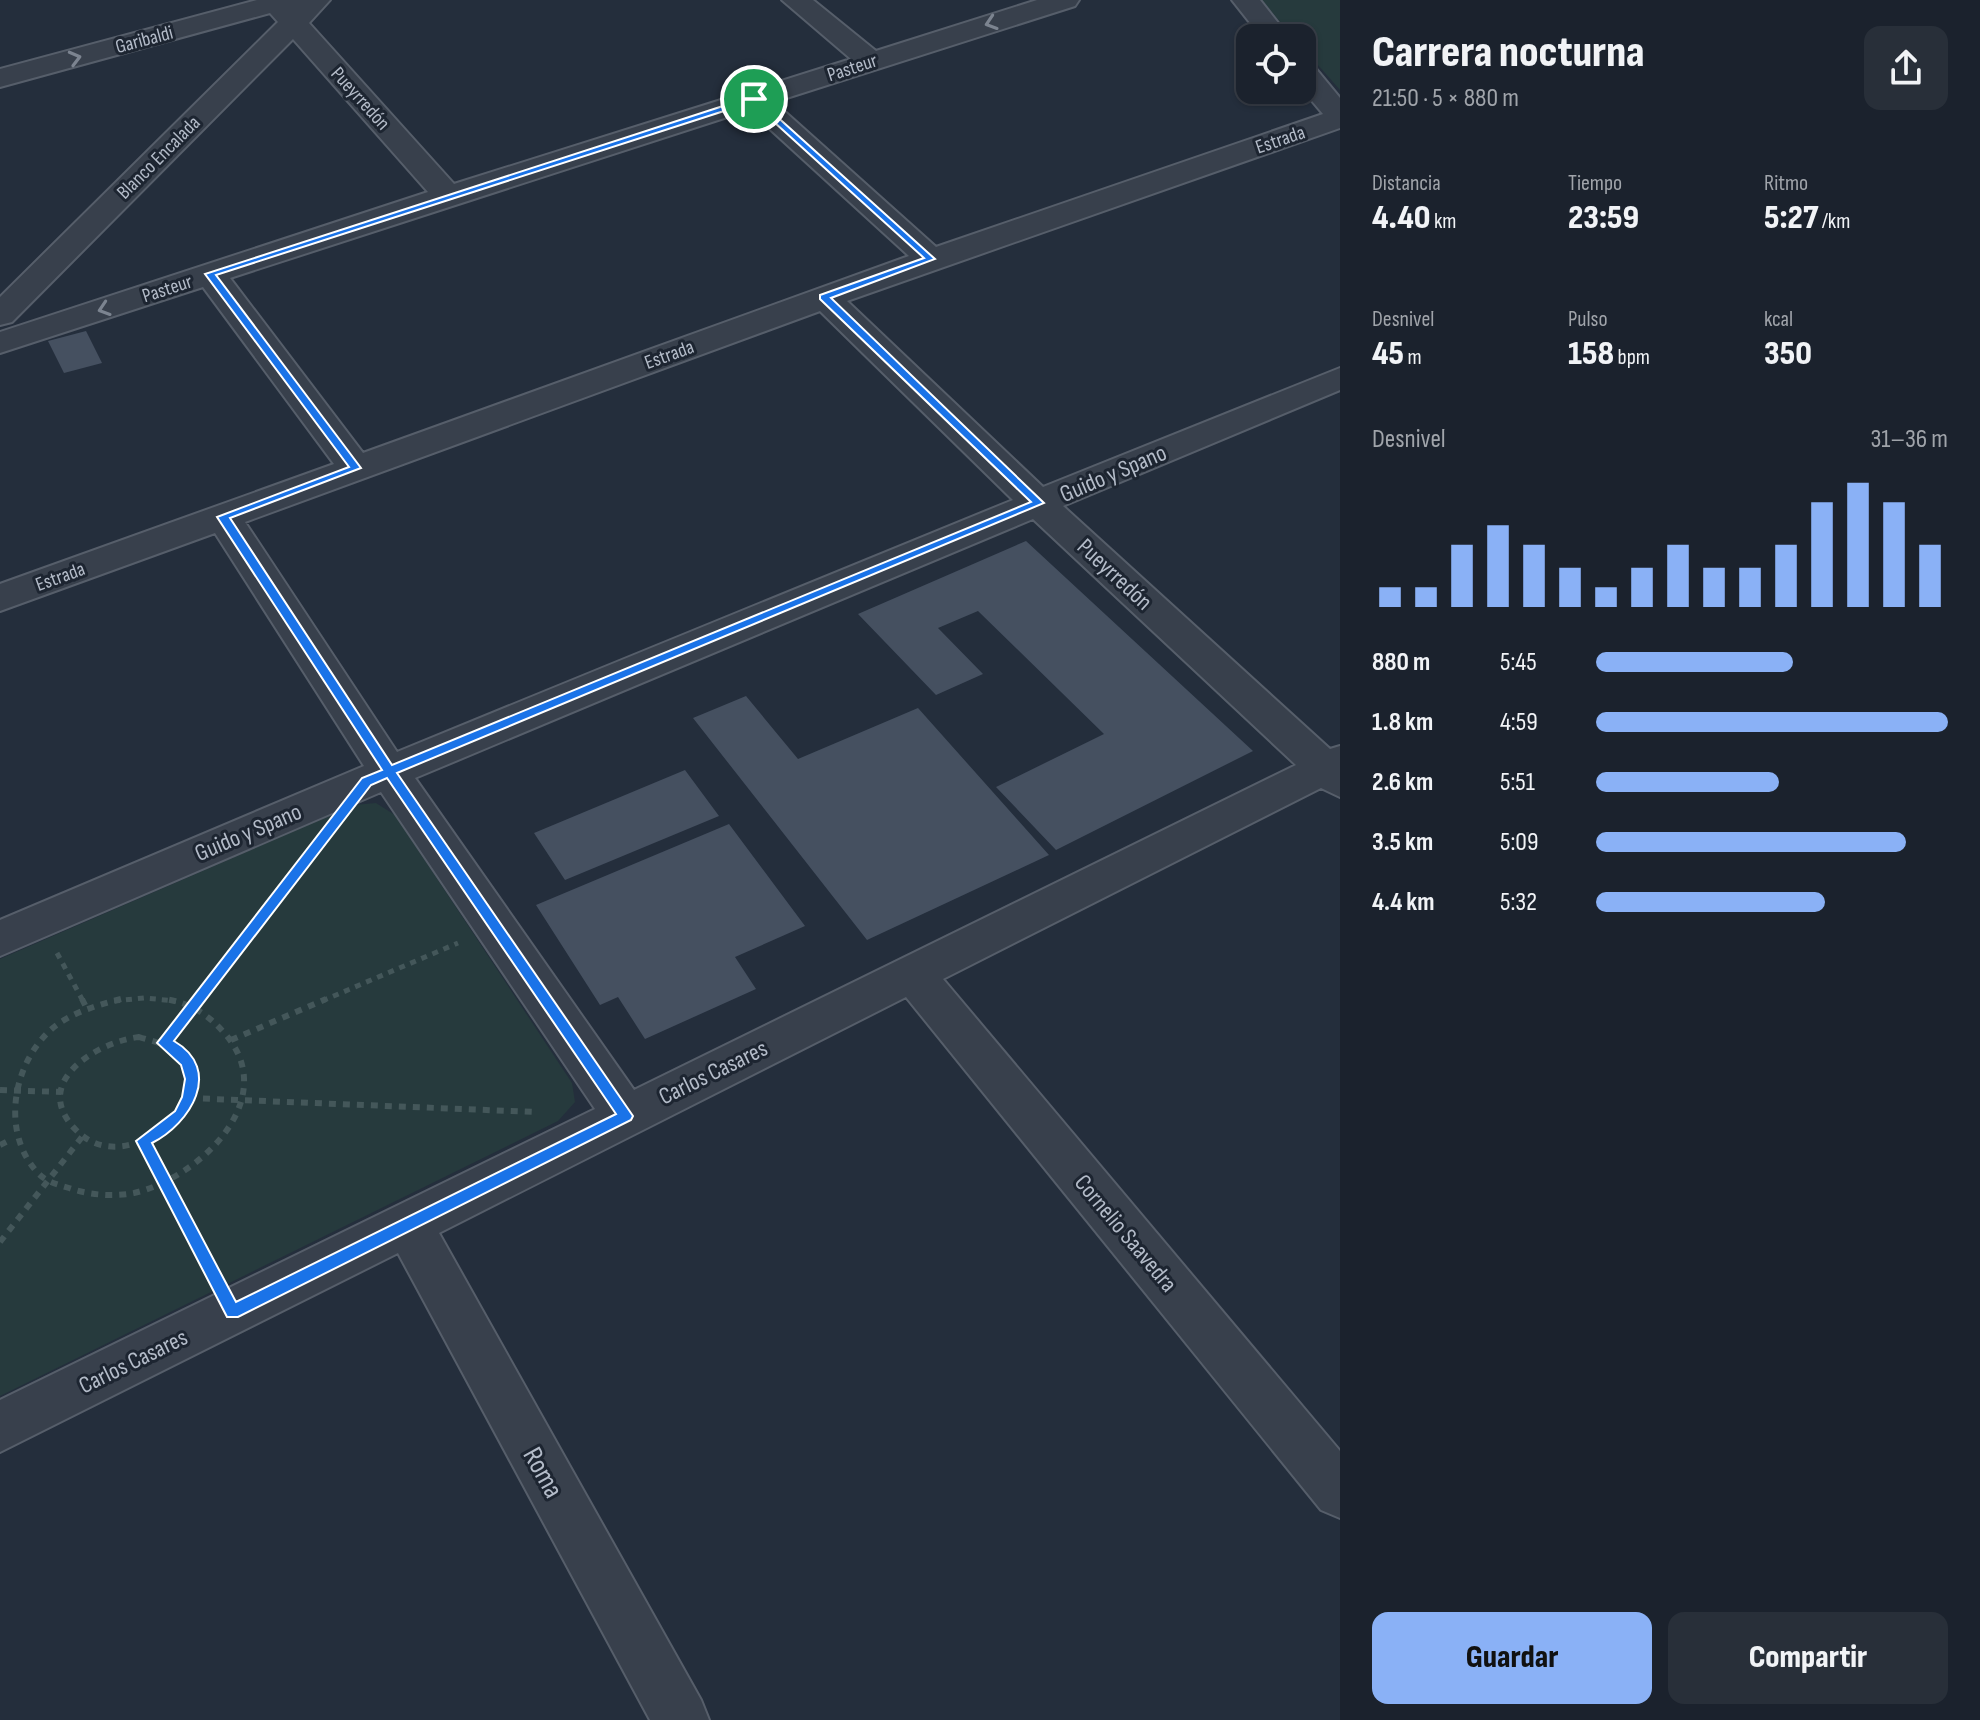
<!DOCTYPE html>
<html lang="es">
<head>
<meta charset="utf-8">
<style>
  body { margin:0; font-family:"Sofia Sans Condensed",sans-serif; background:#282f39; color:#f1f3f6; height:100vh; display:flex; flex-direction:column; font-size:30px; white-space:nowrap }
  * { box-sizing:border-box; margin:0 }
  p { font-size:26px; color:#a0a4aa }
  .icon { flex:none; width:44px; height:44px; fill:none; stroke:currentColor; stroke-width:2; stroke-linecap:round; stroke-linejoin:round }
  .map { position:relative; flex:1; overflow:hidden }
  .side { display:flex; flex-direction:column; background:#1b222d; width:640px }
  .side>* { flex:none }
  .controls { position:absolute; left:1236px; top:24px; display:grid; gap:16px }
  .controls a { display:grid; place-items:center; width:80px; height:80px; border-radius:16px; background:#1b222d; box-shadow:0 2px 6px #0004,0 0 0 2px #393f49; font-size:40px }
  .pin { position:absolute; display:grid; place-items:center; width:68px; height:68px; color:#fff; margin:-34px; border:4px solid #fff; border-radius:50%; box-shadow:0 2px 8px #0007 }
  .round { display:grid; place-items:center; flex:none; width:84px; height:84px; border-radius:16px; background:#282f39 }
  .overview { display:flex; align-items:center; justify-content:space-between; height:136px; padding:0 32px }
  h1 { font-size:44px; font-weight:800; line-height:60px }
  .figures { display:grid; grid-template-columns:repeat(3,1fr); gap:12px; height:136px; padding:8px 32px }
  .figures div { display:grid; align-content:center }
  .figures b { font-size:34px; font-weight:800 }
  .figures small { font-size:22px; font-weight:400 }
  .figures p { font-size:22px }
  .chart { height:224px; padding:16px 32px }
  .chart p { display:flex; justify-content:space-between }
  .chart svg { width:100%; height:144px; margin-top:8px; stroke:#8ab1f6; stroke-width:6 }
  .button { display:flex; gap:16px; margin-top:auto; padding:16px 32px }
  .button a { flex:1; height:92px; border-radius:16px; background:#8ab1f6; color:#111; font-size:32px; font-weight:800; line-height:92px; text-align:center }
  .button a+a { background:#282f39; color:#f1f3f6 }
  ul { padding:0 32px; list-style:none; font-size:26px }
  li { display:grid; grid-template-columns:128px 96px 1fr; align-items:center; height:60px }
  li i { height:20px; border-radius:10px; background:#8ab1f6 }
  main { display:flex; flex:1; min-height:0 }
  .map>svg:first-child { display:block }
  .green { fill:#263a3d }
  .building { fill:#455060 }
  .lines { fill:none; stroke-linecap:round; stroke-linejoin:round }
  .minor-casing { stroke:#565e6a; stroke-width:4 }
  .path-far1 { stroke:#44575a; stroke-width:5; stroke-dasharray:6 6; stroke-linecap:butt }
  .path { stroke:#44575a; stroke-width:6; stroke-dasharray:7 7; stroke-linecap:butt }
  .minor { fill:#38404c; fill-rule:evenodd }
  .oneway { stroke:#7c8490 }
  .route { fill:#1a73e8; stroke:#fff; stroke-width:2; fill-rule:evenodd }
  .labels { text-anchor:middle; stroke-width:6; stroke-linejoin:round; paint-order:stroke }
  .far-street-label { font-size:20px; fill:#b3bbc8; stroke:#1d2531 }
  .street-label { font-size:24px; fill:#b3bbc8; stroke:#1d2531 }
  .near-street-label { font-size:28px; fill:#b3bbc8; stroke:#1d2531 }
</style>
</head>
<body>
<main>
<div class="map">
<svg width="1340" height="1720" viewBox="0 0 1340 1720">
  <rect width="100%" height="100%" fill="#242e3c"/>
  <!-- green -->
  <path class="green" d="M1261,0H1340V90L1302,47V38H1294Z
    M376,803L395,815L572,1083L575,1102L558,1121L0,1396V959L354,805Z"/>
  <!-- building -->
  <path class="building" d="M86,331L102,363L64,373L48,341Z
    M1026,541L1253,751L1056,850L996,787L1104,734L978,611L938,628L983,674L936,695L858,614Z
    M746,696L798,759L918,708L1049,855L867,940L693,718Z
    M685,770L719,816L565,880L534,833Z
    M729,824L805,926L735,957L756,989L645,1039L618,997L600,1005L536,905Z"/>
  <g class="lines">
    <!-- minor casing -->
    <g class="minor-casing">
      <path id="minor" d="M257,0H330L309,23L454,184L851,59L782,0H813L876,51L1037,0H1079L1075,6L774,102L936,247L1323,114L1302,89V62L1312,64L1340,98V128L847,301L1043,487L1340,368V390L1063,506L1330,749L1340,746V797L1321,788L943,979L1340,1451V1518L1321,1510L906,997L439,1233L701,1700L709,1720H650L398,1253L0,1452V1400L595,1109L381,792L0,956V920L364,766L215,533L0,611V584L334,464L203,287L0,353V332L428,192L293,39L12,322L0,325V297L278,22L270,13L0,87V69ZM749,110L909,256L363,453L230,278ZM820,311L1013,500L397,752L245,522ZM1033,519L1296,765L634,1090L415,778Z
        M1232,0H1260L1290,38H1262Z"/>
    </g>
    <!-- path-far1 -->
    <path class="path-far1" d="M57,953L83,1001
      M114,1001L144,998L176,1001
      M196,1001L318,844
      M322,1001L458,943"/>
    <!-- path -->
    <path class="path" d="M82,999L87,1009
      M121,999C98,1005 73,1012 54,1027C13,1061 0,1131 37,1172C46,1182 56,1184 69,1188C89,1195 113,1197 134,1193C199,1178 281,1100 226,1035C209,1015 191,1003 165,999
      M139,1037C148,1040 159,1042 168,1047C237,1080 131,1189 75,1129C30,1082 97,1042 139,1037Z
      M231,1040L326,999
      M164,1043L198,999
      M0,1090L61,1092
      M189,1098L536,1112
      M144,1141L213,1275
      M0,1145L10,1140
      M0,1242L82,1137"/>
    <!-- minor -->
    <use href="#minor" class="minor"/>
  </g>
  <!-- one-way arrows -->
  <defs><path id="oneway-chevron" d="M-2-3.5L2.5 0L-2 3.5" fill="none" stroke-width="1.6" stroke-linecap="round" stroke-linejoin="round" transform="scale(2)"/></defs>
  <g class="oneway">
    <use href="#oneway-chevron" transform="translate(991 23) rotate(162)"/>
    <use href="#oneway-chevron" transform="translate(75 58) rotate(-15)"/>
    <use href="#oneway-chevron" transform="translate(104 309) rotate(162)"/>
  </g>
  <!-- route -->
  <path class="route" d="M754,96L935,259L831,298L1044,503L397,773L633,1116L631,1120L238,1317H227L136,1141L175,1111L182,1097L185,1079L181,1065L157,1043L362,778L382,770L217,517L349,467L205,274ZM752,102L924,258L820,295V299L1031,502L392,765L230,518L361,468L216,275ZM387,778L616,1114L236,1302L152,1143C190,1124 224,1070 174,1041L371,785Z"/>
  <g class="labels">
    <!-- far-street labels -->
    <g class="far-street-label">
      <text transform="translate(144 39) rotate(-15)" y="7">Garibaldi</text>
      <text transform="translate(852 67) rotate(-18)" y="7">Pasteur</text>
      <text transform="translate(361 98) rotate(48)" y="7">Pueyrredón</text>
      <text transform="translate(1280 139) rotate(-19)" y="7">Estrada</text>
      <text transform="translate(158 157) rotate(-45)" y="7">Blanco Encalada</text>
      <text transform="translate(167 288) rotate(-18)" y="7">Pasteur</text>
      <text transform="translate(669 354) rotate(-20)" y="7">Estrada</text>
      <text transform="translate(60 576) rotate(-20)" y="7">Estrada</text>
    </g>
    <!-- street labels -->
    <g class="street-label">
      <text transform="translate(1113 473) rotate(-23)" y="8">Guido y Spano</text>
      <text transform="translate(1115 574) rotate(43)" y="8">Pueyrredón</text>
      <text transform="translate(248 832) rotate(-23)" y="8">Guido y Spano</text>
      <text transform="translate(713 1072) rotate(-26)" y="8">Carlos Casares</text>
      <text transform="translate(1126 1233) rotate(50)" y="8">Cornelio Saavedra</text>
      <text transform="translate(133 1361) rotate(-26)" y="8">Carlos Casares</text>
    </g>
    <!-- near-street labels -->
    <g class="near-street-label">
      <text transform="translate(544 1472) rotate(61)" y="10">Roma</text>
    </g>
  </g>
</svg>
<div class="controls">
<a><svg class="icon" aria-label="locate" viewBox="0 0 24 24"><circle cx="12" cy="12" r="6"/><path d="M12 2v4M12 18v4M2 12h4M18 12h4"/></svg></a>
</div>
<div class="pin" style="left:754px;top:99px;background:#1e9e55"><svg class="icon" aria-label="arrive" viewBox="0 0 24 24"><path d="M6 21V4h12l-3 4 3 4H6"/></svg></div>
</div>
<section class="side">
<div class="overview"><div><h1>Carrera nocturna</h1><p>21:50 · 5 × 880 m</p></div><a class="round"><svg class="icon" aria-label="share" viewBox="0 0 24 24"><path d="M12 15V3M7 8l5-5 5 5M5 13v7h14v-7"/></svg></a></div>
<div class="figures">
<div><p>Distancia</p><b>4.40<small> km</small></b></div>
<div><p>Tiempo</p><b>23:59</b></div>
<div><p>Ritmo</p><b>5:27<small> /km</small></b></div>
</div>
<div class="figures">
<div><p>Desnivel</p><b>45<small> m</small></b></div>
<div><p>Pulso</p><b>158<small> bpm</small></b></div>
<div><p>kcal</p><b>350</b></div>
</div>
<div class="chart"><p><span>Desnivel</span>31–36 m</p>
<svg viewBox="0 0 160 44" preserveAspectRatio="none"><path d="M5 44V38M15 44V38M25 44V25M35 44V19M45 44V25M55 44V32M65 44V38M75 44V32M85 44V25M95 44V32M105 44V32M115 44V25M125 44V12M135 44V6M145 44V12M155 44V25"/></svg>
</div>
<ul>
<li><b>880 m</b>5:45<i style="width:56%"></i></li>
<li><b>1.8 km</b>4:59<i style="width:100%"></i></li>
<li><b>2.6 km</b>5:51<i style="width:52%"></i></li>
<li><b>3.5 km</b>5:09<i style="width:88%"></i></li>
<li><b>4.4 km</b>5:32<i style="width:65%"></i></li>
</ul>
<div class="button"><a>Guardar</a><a>Compartir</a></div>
</section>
</main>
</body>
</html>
